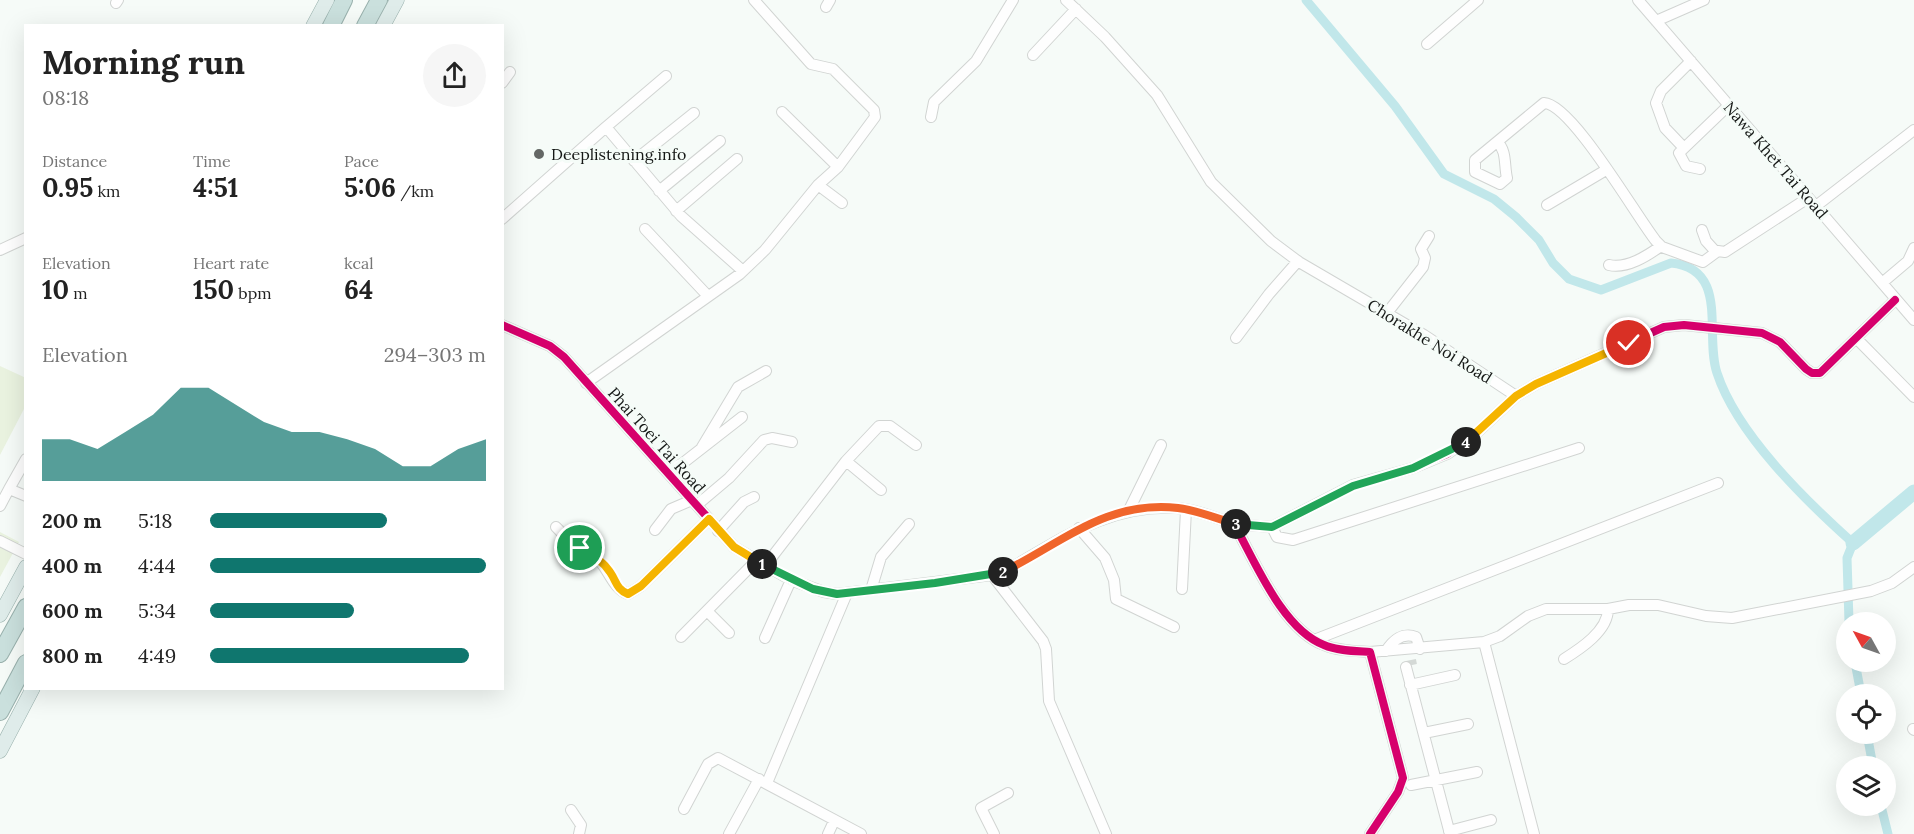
<!DOCTYPE html>
<html lang="en">
<head>
<meta charset="utf-8">
<style>
  body { margin:0; font-family:Lora,serif; background:#f6f6f6; color:#222; height:100vh; display:flex; flex-direction:column; font-size:22px; white-space:nowrap }
  * { box-sizing:border-box; margin:0 }
  p { font-size:20px; color:#767676 }
  .icon { flex:none; width:33px; height:33px; fill:none; stroke:currentColor; stroke-width:2; stroke-linecap:round; stroke-linejoin:round }
  .map { position:relative; flex:1; overflow:hidden }
  .side { position:absolute; left:24px; top:24px; width:480px; height:666px; display:flex; flex-direction:column; background:#fff; border-radius:0px; box-shadow:0 6px 24px #0002 }
  .side>* { flex:none }
  .needle { width:39px; rotate:310deg }
  .controls { position:absolute; left:1836px; top:612px; display:grid; gap:12px }
  .controls a { display:grid; place-items:center; width:60px; height:60px; border-radius:50%; background:#fff; box-shadow:0 6px 24px #0002; font-size:30px }
  .pin { position:absolute; display:grid; place-items:center; width:51px; height:51px; color:#fff; margin:-26px; border:3px solid #fff; border-radius:50%; box-shadow:0 2px 6px #0007 }
  .km { position:absolute; width:30px; height:30px; margin:-15px; border-radius:50%; background:#222; color:#fff; font-size:16px; line-height:30px; text-align:center }
  .round { display:grid; place-items:center; flex:none; width:63px; height:63px; border-radius:32px; background:#f6f6f6 }
  .overview { display:flex; align-items:center; justify-content:space-between; height:102px; padding:0 18px }
  h1 { font-size:33px; font-weight:800; line-height:45px }
  .stats { display:grid; grid-template-columns:repeat(3,1fr); gap:9px; height:102px; padding:6px 18px }
  .stats div { display:grid; align-content:center }
  .stats b { font-size:26px; font-weight:800 }
  .stats small { font-size:16px; font-weight:400 }
  .stats p { font-size:16px }
  .chart { height:168px; padding:12px 18px }
  .chart p { display:flex; justify-content:space-between }
  .chart svg { width:100%; height:108px; margin-top:6px; fill:#0f766e; opacity:.7 }
  ul { padding:0 18px; list-style:none; font-size:20px }
  li { display:grid; grid-template-columns:96px 72px 1fr; align-items:center; height:45px }
  li i { height:15px; border-radius:8px; background:#0f766e }
  .map>svg:first-child { display:block }
  .green { fill:#eaf3e0 }
  .lines { fill:none; stroke-linecap:round; stroke-linejoin:round }
  .canal { stroke:#c1e7ea; stroke-width:9 }
  .river { stroke:#c1e7ea; stroke-width:15 }
  .minor-tunnel { stroke:#d4d9d6; stroke-width:10; stroke-dasharray:10 5; stroke-linecap:butt }
  .minor-casing { stroke:#d1d4d2; stroke-width:12 }
  .major-casing { stroke:#98b0ac; stroke-width:15 }
  .highway-casing { stroke:#98b0ac; stroke-width:18 }
  .minor { stroke:#fefefe; stroke-width:10 }
  .major { stroke:#dfecea; stroke-width:14 }
  .highway { stroke:#cae0dd; stroke-width:16 }
  .cycleway-casing { stroke:#f5fcf8; stroke-width:11 }
  .cycleway { stroke:#d6006c; stroke-width:8 }
  .split-1-casing { stroke:#fff; stroke-width:12 }
  .split-2-casing { stroke:#fff; stroke-width:12 }
  .split-3-casing { stroke:#fff; stroke-width:12 }
  .split-4-casing { stroke:#fff; stroke-width:12 }
  .split-5-casing { stroke:#fff; stroke-width:12 }
  .split-1 { stroke:#f5b400; stroke-width:8 }
  .split-2 { stroke:#22a559; stroke-width:8 }
  .split-3 { stroke:#f0652b; stroke-width:8 }
  .split-4 { stroke:#22a559; stroke-width:8 }
  .split-5 { stroke:#f5b400; stroke-width:8 }
  .poi-dot { fill:#646765; stroke:#f5fcf8; stroke-width:2 }
  .labels { text-anchor:middle; stroke-width:6; stroke-linejoin:round; paint-order:stroke }
  .poi-label { font-size:16px; fill:#151816; stroke:#f5fcf8; text-anchor:start }
  .street-label { font-size:16px; fill:#151816; stroke:#f5fcf8 }
</style>
</head>
<body>
<div class="map">
<svg width="1914" height="834" viewBox="0 0 1914 834">
  <rect width="100%" height="100%" fill="#f6fbf8"/>
  <!-- green -->
  <path class="green" d="M0,366L26,378L25,407L0,455Z
    M0,532L19,542L0,577Z"/>
  <g class="lines">
    <!-- canal -->
    <path class="canal" d="M1306,0L1395,106L1444,174L1494,199L1516,217L1539,240L1553,263L1569,279L1601,290L1671,263C1730,269 1704,334 1717,373C1737,434 1805,500 1853,543L1847,558L1849,622
      M1855,662L1861,694
      M1867,734L1873,766
      M1881,806L1888,834"/>
    <!-- river -->
    <path class="river" d="M1853,543L1914,492"/>
    <!-- minor-tunnel -->
    <path class="minor-tunnel" d="M1411,660L1412,665"/>
    <!-- minor casing -->
    <g class="minor-casing">
      <path id="minor" d="M1066,0L1105,37L1157,95L1211,182L1271,241L1299,262L1424,335L1516,396
        M1638,0L1914,320
        M116,3L118,0
        M826,7L830,0
        M1656,21L1704,0
        M1427,44L1478,0
        M1033,55L1076,9
        M502,83L510,72
        M782,112L838,167
        M931,117L934,102L976,61L1013,0
        M606,127L666,76
        M1497,142C1507,150 1504,166 1507,178L1500,184L1475,172V160L1544,103C1572,104 1636,216 1656,241L1662,247L1703,262L1718,251L1725,252L1808,198
        M1684,148L1665,128L1656,103L1661,91L1691,61
        M634,161L694,113
        M1700,169L1686,166L1679,153L1729,105
        M818,185L842,203
        M659,191L720,141
        M1547,205L1606,170
        M1816,206L1914,130
        M676,211L737,159
        M502,219L606,127L681,216L743,271
        M645,229L707,295
        M1702,230L1706,241L1716,252
        M0,250L26,238
        M1609,265C1627,269 1647,256 1661,246
        M1882,283L1908,261L1914,248
        M1387,313L1423,267L1425,258L1421,249L1429,236
        M502,325L550,346L564,357L734,547L791,580L824,592L837,594L992,575L1004,572C1060,540 1108,504 1176,508C1195,509 1216,518 1234,524C1255,561 1282,629 1324,645C1338,651 1355,651 1370,652L1403,778L1398,792L1370,834
        M1236,338L1269,294L1298,261
        M1856,338L1914,397
        M586,383L740,274L765,250L818,185L838,167L875,117L874,110L833,69L811,64L754,0
        M702,447L738,387L766,371
        M26,459L9,489L26,496
        M846,461L881,490
        M668,470L683,463L742,417
        M697,505L729,478L764,440L772,438L792,442
        M0,506L9,489
        M1129,510L1161,445
        M1234,524L1272,527L1353,485L1413,468L1447,454L1473,436L1516,396L1536,384L1664,327L1684,325L1762,333L1780,342L1806,369L1812,373H1820L1895,300
        M556,527C570,543 585,546 598,559C609,570 613,589 628,594L641,586L709,519
        M1272,527L1277,537L1293,540L1579,448
        M1079,528L1105,558L1114,580L1116,599L1174,627
        M655,530L671,509L692,500
        M718,531L744,502L754,497
        M0,541L26,554
        M765,566L846,461L879,426H890L916,445
        M992,575L1043,641L1046,649L1049,701L1106,834
        M1182,589L1186,510
        M871,590L881,557L909,524
        M707,611L729,633
        M681,637L756,561
        M765,638L791,580
        M1314,640L1718,483
        M1484,642L1534,834
        M1386,651C1393,640 1403,632 1416,637L1420,649
        M1370,652L1484,642L1500,636L1528,616L1546,609H1608L1629,605H1658L1706,616L1732,618L1871,591L1892,583L1914,567
        M1564,659C1580,649 1608,631 1608,609
        M1406,667L1450,834
        M1410,685L1455,675
        M1913,729L1914,730
        M1424,733L1468,724
        M767,783L847,593
        M1411,785L1477,772
        M684,809L708,764L718,758L861,834
        M571,810L581,825L579,834
        M1449,831L1491,820
        M729,834L759,779
        M828,834L834,821
        M994,834L981,808L1008,793"/>
    </g>
    <!-- major casing -->
    <g class="major-casing">
      <path id="major" d="M313,26L327,0
        M383,26L397,0
        M0,615L26,567
        M0,751L33,688"/>
    </g>
    <!-- highway casing -->
    <g class="highway-casing">
      <path id="highway" d="M331,26L344,0
        M365,26L379,0
        M0,654L26,607
        M0,712L26,663"/>
    </g>
    <!-- minor -->
    <use href="#minor" class="minor"/>
    <!-- major -->
    <use href="#major" class="major"/>
    <!-- highway -->
    <use href="#highway" class="highway"/>
    <!-- cycleway casing -->
    <g class="cycleway-casing">
      <path id="cycleway" d="M502,325L550,346L564,357L734,547L791,580L824,592L837,594L992,575L1004,572C1060,540 1108,504 1176,508C1195,509 1216,518 1234,524C1255,561 1282,629 1324,645C1338,651 1355,651 1370,652L1403,778L1398,792L1370,834
        M1234,524L1272,527L1353,485L1413,468L1447,454L1473,436L1516,396L1536,384L1664,327L1684,325L1762,333L1780,342L1806,369L1812,373H1820L1895,300"/>
    </g>
    <!-- cycleway -->
    <use href="#cycleway" class="cycleway"/>
  </g>
  <g class="lines">
    <!-- split-1 casing -->
    <g class="split-1-casing">
      <path id="split-1" d="M580,548C592,554 603,561 610,572C617,582 616,589 628,594L641,586L709,519L734,547L762,564"/>
    </g>
    <!-- split-2 casing -->
    <g class="split-2-casing">
      <path id="split-2" d="M762,564L813,589L837,594L935,583L1003,572"/>
    </g>
    <!-- split-3 casing -->
    <g class="split-3-casing">
      <path id="split-3" d="M1003,572C1062,543 1106,500 1178,508C1197,510 1217,519 1236,524"/>
    </g>
    <!-- split-4 casing -->
    <g class="split-4-casing">
      <path id="split-4" d="M1236,524L1272,527L1353,486L1413,468L1466,442"/>
    </g>
    <!-- split-5 casing -->
    <g class="split-5-casing">
      <path id="split-5" d="M1466,442L1516,396L1536,384L1629,343"/>
    </g>
    <!-- split-1 -->
    <use href="#split-1" class="split-1"/>
    <!-- split-2 -->
    <use href="#split-2" class="split-2"/>
    <!-- split-3 -->
    <use href="#split-3" class="split-3"/>
    <!-- split-4 -->
    <use href="#split-4" class="split-4"/>
    <!-- split-5 -->
    <use href="#split-5" class="split-5"/>
  </g>
  <!-- markers -->
  <circle class="poi-dot" cx="539" cy="154" r="6"/>
  <g class="labels">
    <!-- poi labels -->
    <g class="poi-label">
      <text x="551" y="160">Deeplistening.info</text>
    </g>
    <!-- street labels -->
    <g class="street-label">
      <text transform="translate(1776 160) rotate(49)" y="6">Nawa Khet Tai Road</text>
      <text transform="translate(1430 341) rotate(32)" y="6">Chorakhe Noi Road</text>
      <text transform="translate(657 440) rotate(48)" y="6">Phai Toei Tai Road</text>
    </g>
  </g>
</svg>
<div class="controls">
<a><svg class="needle" viewBox="-14 -14 28 28"><path d="M0-13l5 13h-10z" fill="#e53935"/><path d="M0 13l5-13h-10z" fill="#767676"/></svg></a>
<a><svg class="icon" aria-label="locate" viewBox="0 0 24 24"><circle cx="12" cy="12" r="6"/><path d="M12 2v4M12 18v4M2 12h4M18 12h4"/></svg></a>
<a><svg class="icon" aria-label="layers" viewBox="0 0 24 24"><path d="M12 4l9 5-9 5-9-5zM3 14l9 5 9-5"/></svg></a>
</div>
<div class="pin" style="left:580px;top:548px;background:#1e9e55"><svg class="icon" aria-label="arrive" viewBox="0 0 24 24"><path d="M6 21V4h12l-3 4 3 4H6"/></svg></div>
<div class="pin" style="left:1629px;top:343px;background:#d93025"><svg class="icon" aria-label="check" viewBox="0 0 24 24"><path d="M5 12l5 5 9-10"/></svg></div>
<b class="km" style="left:762px;top:564px">1</b>
<b class="km" style="left:1003px;top:572px">2</b>
<b class="km" style="left:1236px;top:524px">3</b>
<b class="km" style="left:1466px;top:442px">4</b>
<section class="side">
<div class="overview"><div><h1>Morning run</h1><p>08:18</p></div><a class="round"><svg class="icon" aria-label="share" viewBox="0 0 24 24"><path d="M12 15V3M7 8l5-5 5 5M5 13v7h14v-7"/></svg></a></div>
<div class="stats">
<div><p>Distance</p><b>0.95<small> km</small></b></div>
<div><p>Time</p><b>4:51</b></div>
<div><p>Pace</p><b>5:06<small> /km</small></b></div>
</div>
<div class="stats">
<div><p>Elevation</p><b>10<small> m</small></b></div>
<div><p>Heart rate</p><b>150<small> bpm</small></b></div>
<div><p>kcal</p><b>64</b></div>
</div>
<div class="chart"><p><span>Elevation</span>294–303 m</p>
<svg viewBox="0 0 160 44" preserveAspectRatio="none"><path d="M0 44V27L10 27L20 31L30 24L40 17L50 6L60 6L70 13L80 20L90 24L100 24L110 27L120 31L130 38L140 38L150 31L160 27V44z"/></svg>
</div>
<ul>
<li><b>200 m</b>5:18<i style="width:64%"></i></li>
<li><b>400 m</b>4:44<i style="width:100%"></i></li>
<li><b>600 m</b>5:34<i style="width:52%"></i></li>
<li><b>800 m</b>4:49<i style="width:94%"></i></li>
</ul>
</section>
</div>
</body>
</html>
